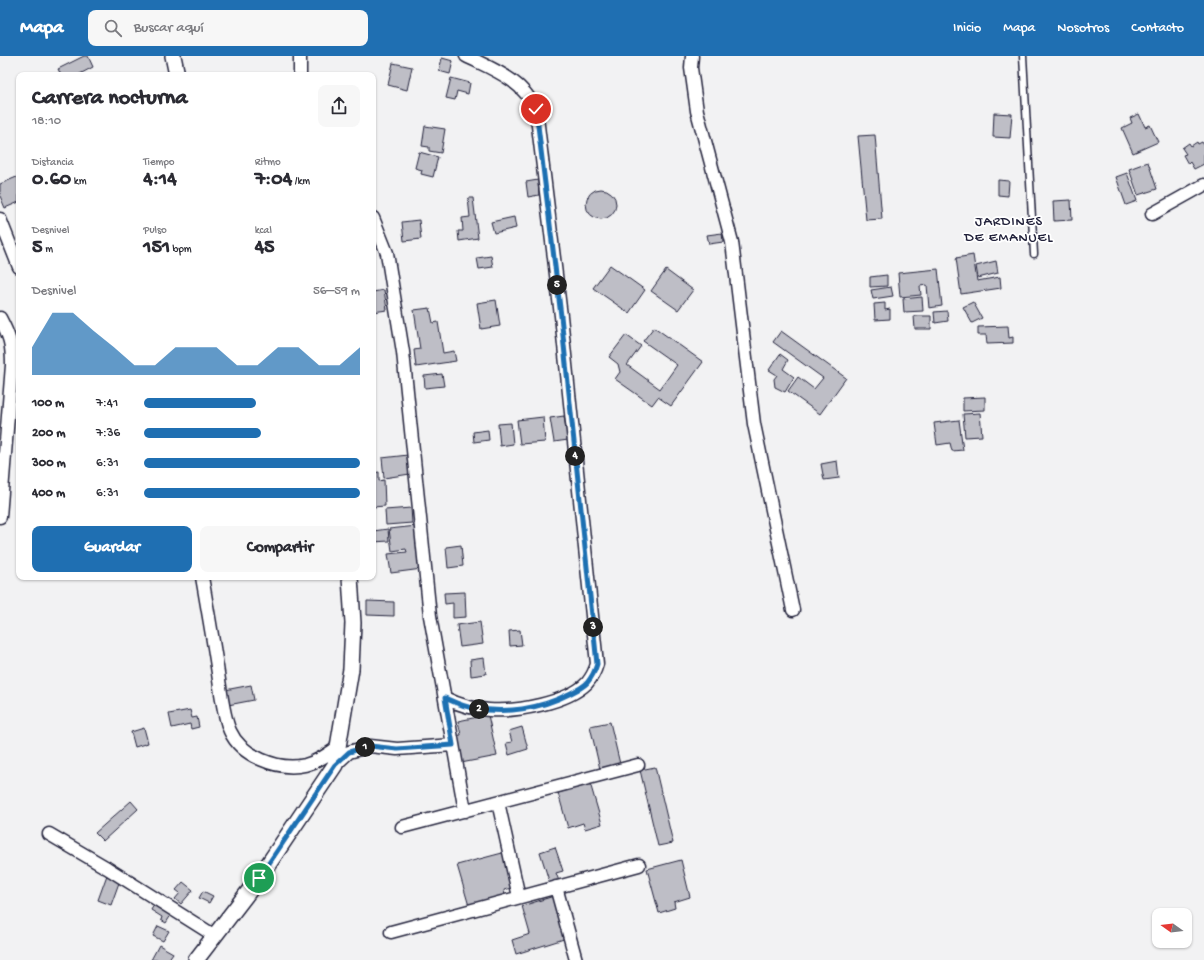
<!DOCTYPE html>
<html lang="es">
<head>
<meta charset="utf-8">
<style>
  body { margin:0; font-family:"Gochi Hand",sans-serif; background:#f7f7f7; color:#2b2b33; height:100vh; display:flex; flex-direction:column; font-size:15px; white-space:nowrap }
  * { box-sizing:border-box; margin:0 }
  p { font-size:13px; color:#7c7c81 }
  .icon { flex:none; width:22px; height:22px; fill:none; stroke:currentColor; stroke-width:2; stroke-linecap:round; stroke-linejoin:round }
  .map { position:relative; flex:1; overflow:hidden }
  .panel { position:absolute; left:16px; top:16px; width:360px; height:508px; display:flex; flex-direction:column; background:#fff; border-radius:8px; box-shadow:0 1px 3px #0004 }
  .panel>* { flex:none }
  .needle { width:26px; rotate:284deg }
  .buttons { position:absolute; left:1152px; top:852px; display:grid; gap:8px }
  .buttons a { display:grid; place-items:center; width:40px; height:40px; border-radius:8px; background:#fff; box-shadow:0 1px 3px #0004; font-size:20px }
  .pin { position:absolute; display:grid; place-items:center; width:34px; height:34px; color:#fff; margin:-17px; border:2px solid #fff; border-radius:50%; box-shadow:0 1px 4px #0007 }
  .km { position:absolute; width:20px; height:20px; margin:-10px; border-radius:50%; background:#222; color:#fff; font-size:11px; line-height:20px; text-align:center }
  .round { display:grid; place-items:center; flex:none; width:42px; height:42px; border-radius:8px; background:#f7f7f7 }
  .headline { display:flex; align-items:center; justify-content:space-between; height:68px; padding:0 16px }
  h1 { font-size:22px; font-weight:700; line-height:30px }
  .figures { display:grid; grid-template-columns:repeat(3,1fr); gap:6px; height:68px; padding:4px 16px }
  .figures div { display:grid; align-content:center }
  .figures b { font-size:20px; font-weight:700 }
  .figures small { font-size:11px; font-weight:400 }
  .figures p { font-size:11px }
  .chart { height:112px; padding:8px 16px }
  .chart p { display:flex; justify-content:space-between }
  .chart svg { width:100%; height:72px; margin-top:4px; fill:#1f6fb2; opacity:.7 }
  .button { display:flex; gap:8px; margin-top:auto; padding:8px 16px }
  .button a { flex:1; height:46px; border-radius:8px; background:#1f6fb2; color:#fff; font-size:16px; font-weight:700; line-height:46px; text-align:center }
  .button a+a { background:#f7f7f7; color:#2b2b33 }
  ul { padding:0 16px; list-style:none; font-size:13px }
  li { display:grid; grid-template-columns:64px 48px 1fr; align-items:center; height:30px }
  li i { height:10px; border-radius:5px; background:#1f6fb2 }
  header { display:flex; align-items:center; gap:24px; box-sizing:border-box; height:56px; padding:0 20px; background:#1f6fb2; color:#fff }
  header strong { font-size:19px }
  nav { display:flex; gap:22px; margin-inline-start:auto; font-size:14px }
  .search { width:280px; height:36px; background:#f7f7f7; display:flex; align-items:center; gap:10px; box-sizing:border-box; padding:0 14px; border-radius:8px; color:#7c7c81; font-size:15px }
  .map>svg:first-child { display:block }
  .building { fill:#bebec6; stroke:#22223b }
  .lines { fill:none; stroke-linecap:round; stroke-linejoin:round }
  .service-casing { stroke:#22223b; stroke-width:9 }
  .minor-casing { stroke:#22223b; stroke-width:15 }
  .tertiary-casing { stroke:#22223b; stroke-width:18 }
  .service { stroke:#fff; stroke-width:6 }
  .minor { stroke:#fff; stroke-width:12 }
  .tertiary { stroke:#fff; stroke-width:15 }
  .route-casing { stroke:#fff; stroke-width:8 }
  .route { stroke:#1f6fb2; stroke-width:5 }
  .labels { text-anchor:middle; stroke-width:3.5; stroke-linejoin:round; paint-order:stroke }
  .neighbourhood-label { font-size:14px; letter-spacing:1px; fill:#22223b; stroke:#fff }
</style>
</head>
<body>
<header>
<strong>Mapa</strong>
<div class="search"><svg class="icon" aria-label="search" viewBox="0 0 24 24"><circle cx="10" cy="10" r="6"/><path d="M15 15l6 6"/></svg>Buscar aquí</div>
<nav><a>Inicio</a><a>Mapa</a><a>Nosotros</a><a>Contacto</a></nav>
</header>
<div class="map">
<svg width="1204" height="904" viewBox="0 0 1204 904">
  <rect width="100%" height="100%" fill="#f2f2f3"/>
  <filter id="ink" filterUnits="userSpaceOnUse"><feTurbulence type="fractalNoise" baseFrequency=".025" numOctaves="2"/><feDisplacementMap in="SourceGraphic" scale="8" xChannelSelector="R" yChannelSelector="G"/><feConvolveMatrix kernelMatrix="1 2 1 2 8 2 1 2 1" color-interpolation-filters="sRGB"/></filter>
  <g filter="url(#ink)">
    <!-- building -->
    <path class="building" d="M84,0H88L93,11L78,19H61L58,13Z
      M442,2L453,5L450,18L439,15Z
      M393,7L412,11L407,34L388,29Z
      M451,22L470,27L468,38L457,35L455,44L446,42Z
      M994,57L1012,58L1010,82L993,81Z
      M1139,58L1145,71L1150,69L1158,86L1133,97L1122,72L1132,67L1130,62Z
      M425,70L445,73L441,97L429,95V91L422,90Z
      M875,79L882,163L866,164L858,80Z
      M1197,86L1198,88L1202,86L1204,89V108L1194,113L1190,106L1188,108L1183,99L1186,98L1182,92L1189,87L1191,90Z
      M419,96L438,101L433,121L421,118L422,114L415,112Z
      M1148,106L1157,133L1138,139L1129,113Z
      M1127,117L1137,145L1126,149L1116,121Z
      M19,120V146L5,152L0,140V128Z
      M538,124L539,139L528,141L526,126Z
      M998,124L1009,125L1008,140L998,139Z
      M586 148a15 15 0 1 1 30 0a15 15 0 1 1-30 0Z
      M468,142H473L478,182L459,185L458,175H463L462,162L470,161Z
      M1071,144L1072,164L1054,165L1053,145Z
      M514,161L516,172L494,177L491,166Z
      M419,164L421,183L404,185L402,166Z
      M722,177L723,186L709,188L707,179Z
      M973,199L977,225L1000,221L1001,232L961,238L956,202Z
      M491,200L493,211L479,213L477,202Z
      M996,205L998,217L978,222L976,210Z
      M610,209L645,234L629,257L593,232Z
      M938,213L942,250L929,252L927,229L920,230L921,239L900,241L898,217Z
      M666,214L693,234L678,254L651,235Z
      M887,219V230L870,231V221Z
      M891,231L893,240L873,243L871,234Z
      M384,234L387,254L373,256V236Z
      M922,241L923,255L904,256L903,243Z
      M496,244L500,270L481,273L477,247Z
      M973,246L982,262L972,267L963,251Z
      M885,247V254L890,253V263L875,264L874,248Z
      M430,252L433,267L438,266L443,297L454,295L456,305L416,311L414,294L420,293L414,254Z
      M947,255L948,265L935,267L934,256Z
      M914,260H931V273H915Z
      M1008,270L1009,282L1013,281V287L987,288L986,279H978V271Z
      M654,271L703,306L671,350L658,341L652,349L615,323L620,316L618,308L609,301L626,279L641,290L627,309L660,333L677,309L643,285Z
      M781,275L846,322L820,358L788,335L798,321L814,333L823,322L773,286Z
      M780,298L788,304L783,313L794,321L785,336L775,331L774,323L777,319L769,314Z
      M442,318L444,330L425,332L424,320Z
      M985,341V354L963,355V342Z
      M980,357L982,380L965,381L963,358Z
      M564,360L568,384L554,386L550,362Z
      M543,361L545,386L520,388L517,364Z
      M959,364L963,394L952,395L950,387L937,389L934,367Z
      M511,367L513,388L500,390L498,368Z
      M488,374L489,384L474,386L473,376Z
      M408,399L410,418L384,422L382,402Z
      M837,405L839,422L824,424L821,408Z
      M379,416V425L384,424L385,450L373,451V417Z
      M411,452L412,467L386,469L385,454Z
      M417,470L422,513L391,517L388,498L407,496L406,493L392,495L389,473Z
      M388,473L389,485L373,486V475Z
      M461,489L463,510L448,512L446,491Z
      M465,536L466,561L453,562V547L445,548L444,537Z
      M367,545L394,546V560L367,559Z
      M480,566L483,588L460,591L457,569Z
      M520,574L522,589L510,590L509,575Z
      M484,602L486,618L471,620L470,604Z
      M251,629L254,644L228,649L225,634Z
      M190,654L192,662L197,661L199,671L191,673L190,668L172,672L169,658Z
      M488,659L497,700L461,707L455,680L461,679L458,665Z
      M610,666L620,708L600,713L590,670Z
      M522,671L528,693L509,699L506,687L512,686L509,675Z
      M144,672L148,687L135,691L131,676Z
      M655,711L673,787L658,790L640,714Z
      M590,727L602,768L585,773L583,767L568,772L558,737Z
      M131,745L138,753L103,785L95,777Z
      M555,791L563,815L556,817L559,825L550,828L540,796Z
      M506,796L515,831L504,834L505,840L469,850L457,809Z
      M681,804L690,841L674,846L675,852L659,857L647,813Z
      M107,819L120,824L111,849L98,844Z
      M183,826L193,834L181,848L175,843L180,837L176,834Z
      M203,835L213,840L209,847L199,842Z
      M554,840L567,882L516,898L512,884L530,878L522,850Z
      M156,845L173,856L166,867L161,864L162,861L151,854Z
      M158,870L169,875L163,885L153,880Z
      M159,889L173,897L168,904H151Z"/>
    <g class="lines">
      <!-- service casing -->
      <g class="service-casing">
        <path id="service" d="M1023,0L1034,198"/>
      </g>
      <!-- minor casing -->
      <g class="minor-casing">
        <path id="minor" d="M692,0L691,12L697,55L732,186L754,368L793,554
          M300,19V0
          M1152,158L1204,129
          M373,162L387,197L403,296L430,560L465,755
          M0,163L19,211
          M0,262C10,281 12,288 12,309L0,461
          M202,521C208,555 214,589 219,624C221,637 224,662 230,675C241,700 278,715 305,709C317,706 327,699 337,692
          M445,642C459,649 473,653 489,654C516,656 567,647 587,627C592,621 595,615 597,608L561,260L536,53C521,23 494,14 466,0
          M335,709L349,696L370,690L397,693L453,689
          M498,746L519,841
          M402,771L638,709
          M49,778L107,812L215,880
          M556,831L576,904
          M391,876L639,809"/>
      </g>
      <!-- tertiary casing -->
      <g class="tertiary-casing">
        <path id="tertiary" d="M173,0L177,19
          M196,904L259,822L335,709L351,613L353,567L350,521"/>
      </g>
      <!-- service -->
      <use href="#service" class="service"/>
      <!-- minor -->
      <use href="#minor" class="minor"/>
      <!-- tertiary -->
      <use href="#tertiary" class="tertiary"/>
    </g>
  </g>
  <g class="lines" filter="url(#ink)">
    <!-- route casing -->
    <g class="route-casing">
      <path id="route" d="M259,822L335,709L349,696L370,690L397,693L453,689L445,642C454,646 464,651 474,652C505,658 540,653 569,638C575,635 582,632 587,627C592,621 595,615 597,608L561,260L536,53"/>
    </g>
    <!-- route -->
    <use href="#route" class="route"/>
  </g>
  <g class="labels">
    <!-- neighbourhood labels -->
    <g class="neighbourhood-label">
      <text x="1009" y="169">JARDINES<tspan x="1009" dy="16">DE EMANUEL</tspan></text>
    </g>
  </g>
</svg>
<div class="buttons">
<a><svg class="needle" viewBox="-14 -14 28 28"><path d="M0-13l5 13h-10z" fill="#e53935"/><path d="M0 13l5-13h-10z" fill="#7c7c81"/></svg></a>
</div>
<div class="pin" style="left:259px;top:822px;background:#1e9e55"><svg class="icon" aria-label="arrive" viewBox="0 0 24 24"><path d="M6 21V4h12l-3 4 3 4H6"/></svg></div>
<div class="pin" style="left:536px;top:53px;background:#d93025"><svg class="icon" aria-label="check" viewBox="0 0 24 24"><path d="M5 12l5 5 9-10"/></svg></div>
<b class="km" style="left:365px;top:691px">1</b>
<b class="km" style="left:479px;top:653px">2</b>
<b class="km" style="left:593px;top:571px">3</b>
<b class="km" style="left:575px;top:400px">4</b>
<b class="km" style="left:557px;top:229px">5</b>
<section class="panel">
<div class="headline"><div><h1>Carrera nocturna</h1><p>18:10</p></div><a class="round"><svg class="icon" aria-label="share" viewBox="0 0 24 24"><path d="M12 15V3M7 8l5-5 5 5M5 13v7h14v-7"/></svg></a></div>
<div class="figures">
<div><p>Distancia</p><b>0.60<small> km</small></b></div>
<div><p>Tiempo</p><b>4:14</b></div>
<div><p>Ritmo</p><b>7:04<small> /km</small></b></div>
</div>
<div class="figures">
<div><p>Desnivel</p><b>5<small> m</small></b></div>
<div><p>Pulso</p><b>151<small> bpm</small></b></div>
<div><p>kcal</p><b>45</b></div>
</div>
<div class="chart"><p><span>Desnivel</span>56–59 m</p>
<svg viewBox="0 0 160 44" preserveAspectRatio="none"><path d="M0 44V27L10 6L20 6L30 17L40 27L50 38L60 38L70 27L80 27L90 27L100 38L110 38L120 27L130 27L140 38L150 38L160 27V44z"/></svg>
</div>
<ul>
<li><b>100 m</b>7:41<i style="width:52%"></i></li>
<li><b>200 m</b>7:36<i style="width:54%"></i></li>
<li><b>300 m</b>6:31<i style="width:100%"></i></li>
<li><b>400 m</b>6:31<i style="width:100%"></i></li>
</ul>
<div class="button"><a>Guardar</a><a>Compartir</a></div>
</section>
</div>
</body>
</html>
